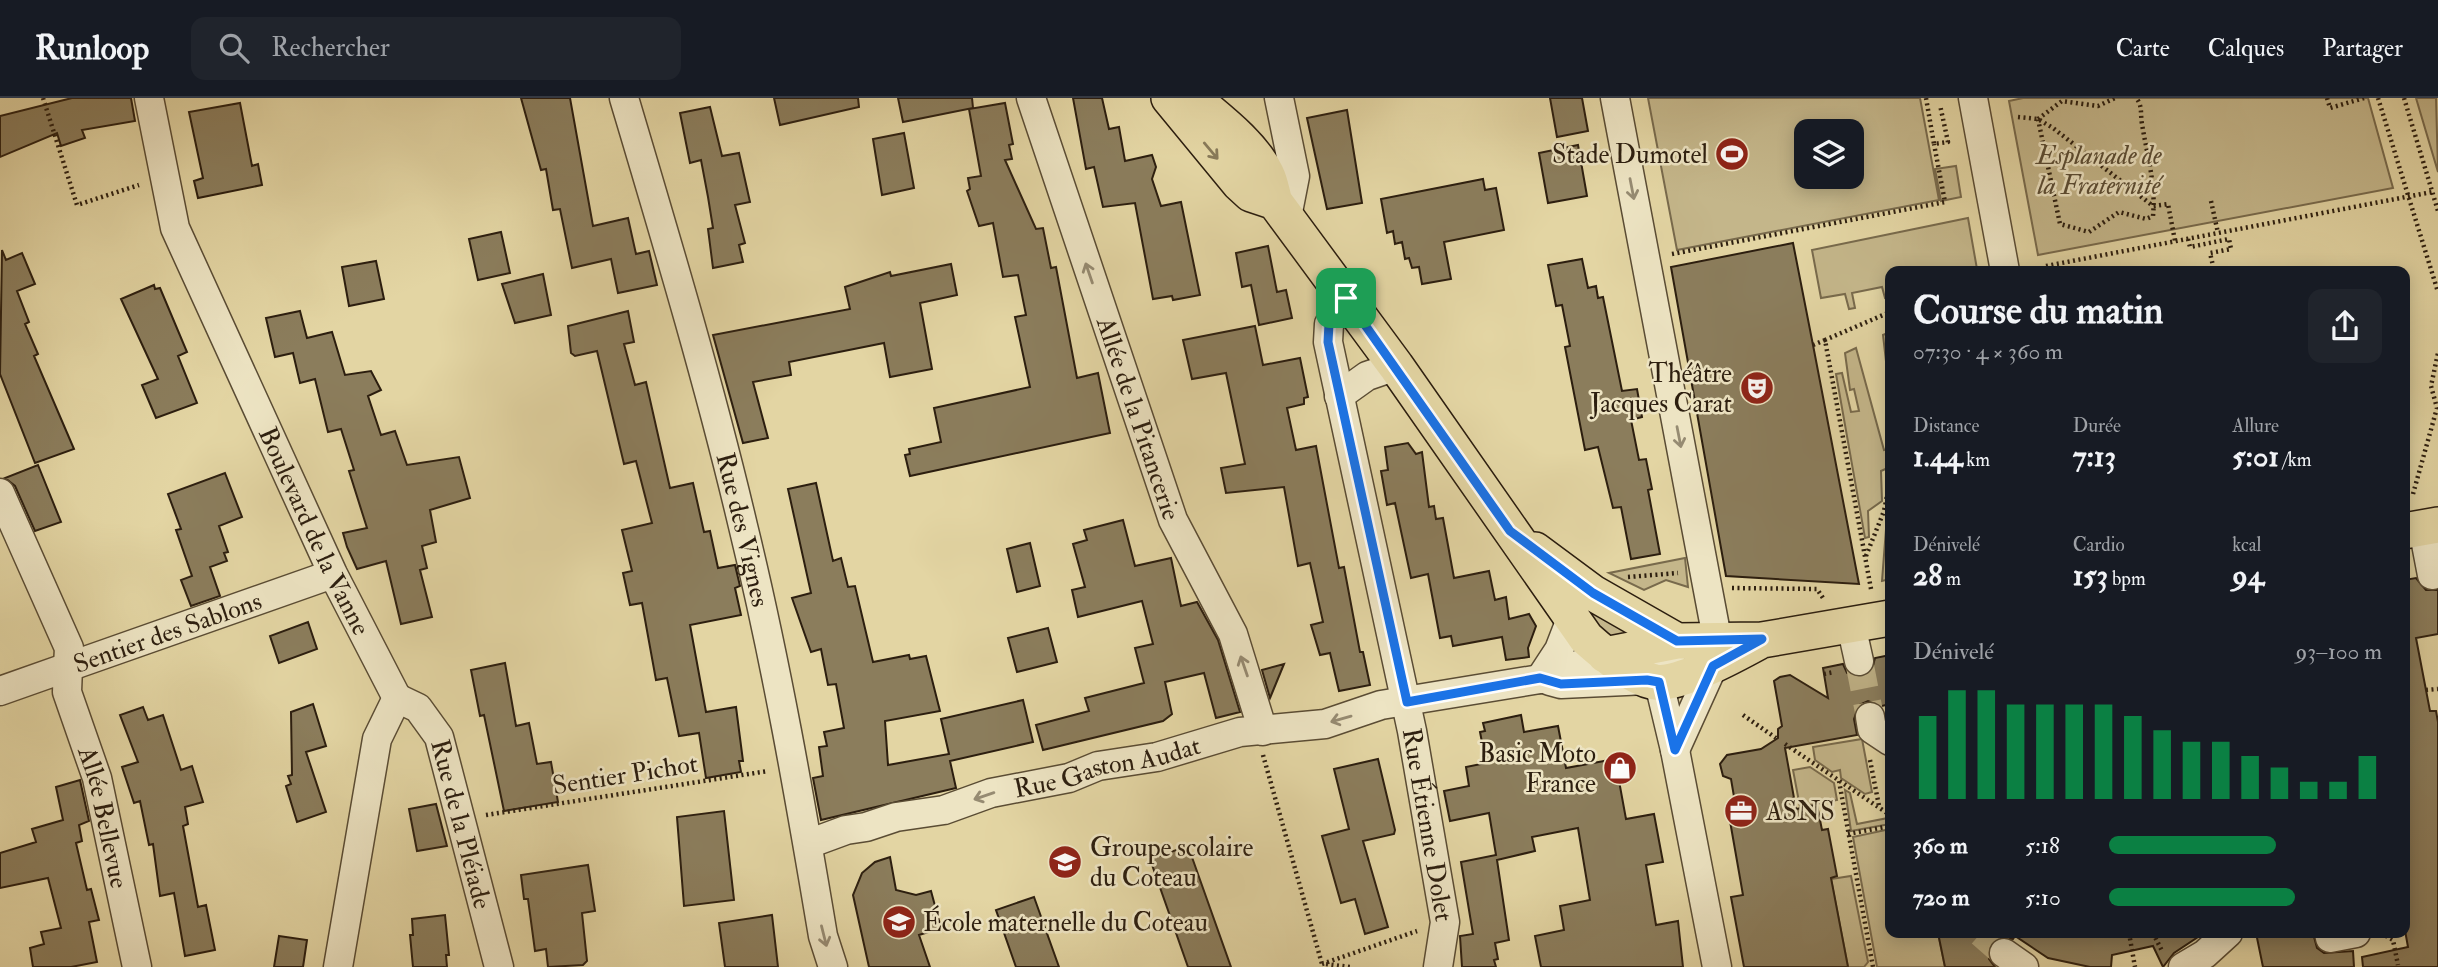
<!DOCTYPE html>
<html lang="fr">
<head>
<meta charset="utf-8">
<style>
  body { margin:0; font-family:"IM FELL Double Pica",serif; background:#20242c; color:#f1f3f6; height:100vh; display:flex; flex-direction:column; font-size:26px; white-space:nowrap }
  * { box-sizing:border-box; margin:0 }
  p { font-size:23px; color:#9ea1a6 }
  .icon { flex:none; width:38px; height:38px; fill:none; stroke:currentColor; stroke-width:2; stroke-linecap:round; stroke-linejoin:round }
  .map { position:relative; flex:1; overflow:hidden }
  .sheet { position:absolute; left:1885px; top:168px; width:525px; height:672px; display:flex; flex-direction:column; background:#171b24; border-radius:14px; box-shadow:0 4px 18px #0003 }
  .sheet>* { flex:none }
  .controls { position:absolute; left:1794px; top:21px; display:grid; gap:14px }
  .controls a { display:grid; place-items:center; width:70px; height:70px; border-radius:14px; background:#171b24; box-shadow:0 4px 18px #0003; font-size:35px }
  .pin { position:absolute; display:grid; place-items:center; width:60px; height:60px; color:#fff; margin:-30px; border-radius:14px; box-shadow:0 4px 10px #0006 }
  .round { display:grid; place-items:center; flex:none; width:74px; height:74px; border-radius:14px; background:#20242c }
  .headline { display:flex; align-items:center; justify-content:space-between; height:119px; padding:0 28px }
  h1 { font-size:38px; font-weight:800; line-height:52px }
  .figures { display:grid; grid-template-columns:repeat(3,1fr); gap:10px; height:119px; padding:7px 28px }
  .figures div { display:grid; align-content:center }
  .figures b { font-size:30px; font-weight:800 }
  .figures small { font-size:19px; font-weight:400 }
  .figures p { font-size:19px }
  .chart { height:196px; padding:14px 28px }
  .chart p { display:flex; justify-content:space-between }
  .chart svg { width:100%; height:126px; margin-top:7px; stroke:#0b8043; stroke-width:6 }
  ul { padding:0 28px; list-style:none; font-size:23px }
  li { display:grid; grid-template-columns:112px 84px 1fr; align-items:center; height:52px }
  li i { height:18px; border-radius:9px; background:#0b8043 }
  header { display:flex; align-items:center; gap:42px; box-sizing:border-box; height:98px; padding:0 35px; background:#171b24; border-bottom:2px solid #363941 }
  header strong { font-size:33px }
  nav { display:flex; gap:38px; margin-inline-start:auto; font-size:24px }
  .search { width:490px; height:63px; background:#20242c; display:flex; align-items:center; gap:18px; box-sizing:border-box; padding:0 24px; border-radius:14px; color:#9ea1a6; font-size:26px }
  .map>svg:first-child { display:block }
  .green { fill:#c4b68a; stroke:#786a4c; stroke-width:2; fill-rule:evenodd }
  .building { fill:#8b7d5c; stroke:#2c1e0f; stroke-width:2 }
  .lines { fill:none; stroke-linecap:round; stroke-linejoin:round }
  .minor-tunnel { stroke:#beb085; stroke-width:28; stroke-dasharray:28 14; stroke-linecap:butt }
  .minor-casing { stroke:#5a4c34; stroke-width:31 }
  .major-casing { stroke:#2c1e0f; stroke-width:38 }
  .path { stroke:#2c1e0f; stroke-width:4.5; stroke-dasharray:2 3.5; stroke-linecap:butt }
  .minor { stroke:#ede4c3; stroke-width:28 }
  .major { stroke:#e3d5a3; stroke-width:35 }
  .oneway { stroke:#887a59 }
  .oneway2 { stroke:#968b72 }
  .route-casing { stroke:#fff; stroke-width:14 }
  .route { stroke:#1a73e8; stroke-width:9 }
  .labels { text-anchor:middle; stroke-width:5; stroke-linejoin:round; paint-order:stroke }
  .poi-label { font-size:26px; fill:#2c1e0f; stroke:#ede4c3; text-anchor:end }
  .park-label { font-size:26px; font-style:italic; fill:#5a4c34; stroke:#ede4c3 }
  .street-label { font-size:26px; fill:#2c1e0f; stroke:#ede4c3 }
</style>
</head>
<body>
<header>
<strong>Runloop</strong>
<div class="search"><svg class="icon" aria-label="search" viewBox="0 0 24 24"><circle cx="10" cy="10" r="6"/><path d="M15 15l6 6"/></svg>Rechercher</div>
<nav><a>Carte</a><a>Calques</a><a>Partager</a></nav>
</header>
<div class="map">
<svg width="2438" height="869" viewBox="0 0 2438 869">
  <rect width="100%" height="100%" fill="#e3d5a3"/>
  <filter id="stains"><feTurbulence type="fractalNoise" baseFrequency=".00286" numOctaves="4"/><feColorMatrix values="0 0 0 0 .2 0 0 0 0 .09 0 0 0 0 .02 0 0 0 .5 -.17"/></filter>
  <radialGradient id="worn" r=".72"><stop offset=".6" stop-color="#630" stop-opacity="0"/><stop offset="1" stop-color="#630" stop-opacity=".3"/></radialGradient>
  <!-- green -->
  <path class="green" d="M1648,0H1920L1939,102L1677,152ZM1806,33H1852V79H1806Z
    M2023,0H2368L2393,90L2038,157L2009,3Z
    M2416,0H2436L2438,74Z
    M1956,68L1961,99L1941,103L1935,71Z
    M1968,120L1977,171L1890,173V198L1885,200L1882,189L1852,195L1855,210L1849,211L1845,196L1821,200L1812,152Z
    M1890,234V281H1888L1883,237Z
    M1856,250L1884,352L1890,351V369L1881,373L1882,403L1868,413L1869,439L1865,440L1836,276L1842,275L1851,314L1859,313L1854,291L1850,292L1845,255Z
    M1890,417V481L1882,483L1887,418Z
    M1685,460L1688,489L1666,482L1644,492L1609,475Z
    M1546,473L1634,531L1611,544Z
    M1862,641L1872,694L1865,696L1841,680L1840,672L1832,674L1815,662L1813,649Z
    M1810,669L1834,685L1837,702L1800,709L1793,672Z
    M1845,692L1850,695L1857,726L1888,720L1890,726L1851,733Z
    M1890,731V835H1938L1945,869H1877L1853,739Z
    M1851,778L1868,864L1864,869H1848L1831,781Z"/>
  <!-- building -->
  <path class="building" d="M72,0H131L135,23L82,32L85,40L61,48L57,35L0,59V18Z
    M521,0H570L593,128L628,120L636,156L649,153L657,187L618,195L611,161L572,170L560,111L553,112L546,71L541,72Z
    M774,0H858L859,9L780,27Z
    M898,0H972L973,10L903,24Z
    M1073,0H1102L1109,31L1119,29L1125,63L1152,57L1156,69L1152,81L1161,108L1181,104L1200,197L1173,202L1172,198L1153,201L1135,105L1103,109L1094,69L1086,71Z
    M1550,0H1582L1588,33L1557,39Z
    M240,5L252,68L258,66L262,87L198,100L194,83L203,80L189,14Z
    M1005,5L1013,46L1009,47L1012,61L1005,62L1036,131L1043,130L1051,170L1056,169L1077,280L1098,275L1110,335L910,378L905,357L910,356L909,351L941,344L934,310L1030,289L1015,219L1026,217L1018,177L1003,179L993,125L979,128L967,93L970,91L968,80L981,78L969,11Z
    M710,9L722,58L739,55L750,104L735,107L745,145L739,147L743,164L713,170L708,131L713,130L708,99L701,62L690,65L680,15Z
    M1347,12L1362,105L1327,111L1307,20Z
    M904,35L914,90L882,97L873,41Z
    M1578,47L1587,98L1548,105L1539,55Z
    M1483,81L1485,92L1496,90L1504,132L1444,144L1451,181L1422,186L1419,169L1412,170L1409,160L1405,161L1402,144L1395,146L1393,133L1387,135L1381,101Z
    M501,134L510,175L478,182L469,141Z
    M1793,145L1813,247L1859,486L1726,478L1671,169Z
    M1268,148L1277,194L1286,192L1292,220L1259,227L1251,187L1242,189L1236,155Z
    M2,152L6,162L22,155L35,186L17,193L29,224L25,226L38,256L34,258L74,351L35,365L0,276Z
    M1582,161L1588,190L1596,188L1598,200L1603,199L1622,293L1637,291L1642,319L1631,322L1639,362L1646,361L1652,391L1648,392L1660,456L1631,461L1621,409L1613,410L1598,349L1585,352L1565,249L1570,248L1562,207L1556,208L1548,167Z
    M376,163L384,201L349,208L342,169Z
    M951,166L957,197L920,205L932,271L890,279L884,245L789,264L791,277L753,284L768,340L743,345L713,237L850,211L845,189L890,174L891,178Z
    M543,176L551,217L515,225L502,186Z
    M154,187L155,191L160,190L187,254L178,258L197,305L156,320L142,287L158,281L121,201Z
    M300,213L307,240L332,234L345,277L371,273L381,292L368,298L381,337L395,333L407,367L459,359L470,400L430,412L436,444L422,448L427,470L420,472L432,519L401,526L386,463L357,471L347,449L343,435L367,430L349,373L354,372L341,331L328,334L315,281L300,285L293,255L275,259L266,220Z
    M628,213L634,244L624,246L635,287L646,284L670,390L693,385L704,434L710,433L718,470L735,467L740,488L735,490L741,517L690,527L706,614L736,609L743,663H739L741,674L706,680L699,635L679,638L667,580L656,582L642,505L630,507L623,475L632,473L622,432L652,425L636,363L624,366L597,253L575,258L571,255L568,228Z
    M1255,228L1263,267L1300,260L1308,299L1304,300V306L1287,310L1296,352L1316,348L1339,470L1344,469L1360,554H1363L1370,587L1339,593L1330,555L1320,557L1311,527L1323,524L1310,465L1298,468L1284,389L1226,395L1221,370L1245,366L1226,275L1192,281L1183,242Z
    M1408,345L1416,356L1422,354L1429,409L1434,408L1436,421L1443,420L1454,480L1489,473L1495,502L1506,499L1509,521L1529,516L1536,528L1528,550L1529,559L1506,562L1502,539L1453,548L1451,538L1440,540L1428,476L1411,480L1395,405L1387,407L1381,373L1388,372L1385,349Z
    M38,367L61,424L35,433L15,388L5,380Z
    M225,375L242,419L219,428L228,454L224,455L227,463L210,469L220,498L191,508L181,482L192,478L176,432L181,431L168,396Z
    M816,385L833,463L841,460L848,489L855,488L873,564L909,557L910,561L926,558L940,613L885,623L888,667L949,656L941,621L1023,602L1033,644L950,663L956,690L821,722L813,680L823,678L819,649L827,648L824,634L844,630L836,586L828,587L821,551L811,554L792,500L811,495L788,391Z
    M1123,422L1135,468L1171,460L1181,508L1197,504L1218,542L1240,614L1216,620L1204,575L1165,584L1172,616L1163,623L1043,652L1036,627L1089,613L1085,600L1144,585L1135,550L1153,546L1142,503L1078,519L1072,492L1085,489L1073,446L1087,442L1084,432Z
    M1030,445L1040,488L1017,494L1007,451Z
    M2416,480L2426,492H2438V536L2416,540L2430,613H2436L2438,624V869H2363L2362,859L2408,849L2404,827V482Z
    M308,524L317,551L279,565L270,538Z
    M1048,530L1057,564L1017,574L1008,540Z
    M1890,557V606L1882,608L1868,603L1859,607L1854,621L1857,637L1785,650L1796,711L1817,707L1822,732L1828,731L1837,778L1831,780L1848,869H1744L1731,799L1743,797L1730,723L1738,722L1731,681L1723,678L1720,666L1727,657L1761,651L1778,640V631L1782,628L1774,583L1780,579L1790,577L1828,600L1823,570L1843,566L1847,575L1862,579L1871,575L1875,560Z
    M505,565L516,628L529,625L537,666L551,664L558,704L504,713L484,617L480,618L471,572Z
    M1284,566L1270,600L1262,572Z
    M313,606L326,648L306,654L326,714L297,724L286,688L291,686L288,678L292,677L291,614Z
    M143,609L148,622L163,617L181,672L192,668L203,704L185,709L188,726L183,728L198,809L206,807L215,852L185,858L174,795L160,798L153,746L149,747L140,703L134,705L122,669L138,664L120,617Z
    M1521,617L1524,634L1558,628L1566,670L1615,661L1626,721L1654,716L1663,764L1646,767L1656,827L1678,823L1683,869H1541L1535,838L1564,832L1560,808L1590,802L1578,730L1532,739L1535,753L1497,762L1509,842L1495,845L1498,861L1494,862L1496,869H1462L1460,838L1473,836L1461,764L1496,757L1489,715L1450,723L1444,693L1469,688L1466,669L1486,665L1480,634L1485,633L1483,625Z
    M1378,661L1395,732L1394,736L1363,743L1388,829L1365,836L1355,801L1341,805L1322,738L1349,731L1334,671Z
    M80,682L89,723L79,727L82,743L76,745L87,792L91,791L99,822L89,824L97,864L71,869H33L30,850L44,846L41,834L61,830L48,780L0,790V755L36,744L32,731L63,722L56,689Z
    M436,706L447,748L417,753L409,711Z
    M724,713L734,802L684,808L677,719Z
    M1188,748L1231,869H1188L1150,761Z
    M890,759L896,792L916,797L931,793L941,830L919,837L930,869H869L853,797L862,775L875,764Z
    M588,767L595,813L582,815L587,863L583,867L548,869L546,851L535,853L528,801H524L521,777Z
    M1034,799L1059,869H1016L996,812Z
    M445,817L449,857H446L447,869H413L410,837H413L412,821Z
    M772,817L778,869H725L719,825Z
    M1938,835H2204L2174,855L2163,869L2153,848L2112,857L2111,869H2090L2048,860L2015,838L2013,841L1998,840L1990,846L1989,861L1995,869H1945Z
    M2256,835H2313L2317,850L2324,855L2353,853L2354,869H2263Z
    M279,838L307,842L303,869H274Z"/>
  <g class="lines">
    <!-- minor-tunnel -->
    <path class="minor-tunnel" d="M1859,563L1870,619
      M1981,835L2004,855"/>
    <!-- minor casing -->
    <g class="minor-casing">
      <g id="minor">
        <path id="s1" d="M149,0L175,130L333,476L397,600"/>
        <path id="s2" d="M624,0C666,141 709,284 743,428C776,563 800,701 823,838L833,869"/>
        <path id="s3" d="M1031,0L1173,422L1233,536L1263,633"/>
        <path d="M1279,0L1295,78L1287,119"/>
        <path d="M1615,0L1717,540L1713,568L1675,652"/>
        <path d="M1973,0L2005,173"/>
        <path id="s4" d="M1346,200L1329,226L1328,244L1412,633L1445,824L1438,869"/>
        <path d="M1339,298L1367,278L1396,268"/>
        <path id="s5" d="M0,395L69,550L68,569L324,479"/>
        <path d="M2423,430L2432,477"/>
        <path d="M1851,527L1859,563"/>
        <path d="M1677,543L1659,585L1675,652L1717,869"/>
        <path d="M1540,581L1559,552L1571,521"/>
        <path d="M1550,583L1561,586L1647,582"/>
        <path id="s6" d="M0,593L68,569L67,594L97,680L137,869"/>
        <path id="s7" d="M397,600L418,610L439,639L499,869"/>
        <path d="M1870,619L1872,631L1890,643"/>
        <path id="s8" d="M808,746L846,732L866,729L896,719L944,712L991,695L1069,680L1098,668L1157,659L1240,634L1325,626L1381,607L1540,581L1605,557"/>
        <path d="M2329,835L2330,840L2356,835"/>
        <path d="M2004,855L2024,869"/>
        <path d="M338,869L377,641L397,600"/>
        <path d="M2183,869L2205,856L2228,835"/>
      </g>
    </g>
    <!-- major casing -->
    <g class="major-casing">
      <path id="major" d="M1169,0L1239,85L1251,96L1275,104
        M1193,0C1218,21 1253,47 1267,77C1271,85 1272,95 1275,104L1396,268L1586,540C1604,556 1630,579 1655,584C1679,588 1740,554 1762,542
        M2404,433L2438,427
        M1535,452L1593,495L1677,543
        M1605,557L1677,543L1762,542L1890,520"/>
    </g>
    <!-- path -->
    <path class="path" d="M43,0L77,107L139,87
      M1926,0L1934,46L1948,44L1940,7
      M2327,0L2330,10L2364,0
      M2378,0L2438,194
      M2404,0L2438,113
      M2018,19L2038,21L2053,30L2153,108L2168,106L2175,143
      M2038,21L2060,126L2089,134L2119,114L2146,121L2153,118C2156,86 2147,57 2142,26C2140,16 2143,8 2136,0
      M2038,21L2062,3L2098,8L2115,0
      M2211,103L2218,135
      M2188,141L2190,149L2229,141L2231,151L2210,155L2214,172
      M1672,156L1945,104L1934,46
      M2046,168L2432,94
      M1813,247L1825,242
      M2413,396L2437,310L2431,288L2438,255
      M1866,458L1884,413L1890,383
      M1628,479L1678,475
      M1732,490L1817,491L1823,500
      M1871,491L1825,242L1890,214
      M1824,576L1834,574
      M2426,592L2438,591
      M1743,617L1776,640
      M1785,646L1890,717
      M1263,657L1322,866
      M1870,662L1879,708
      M1839,683L1873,869
      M486,717L768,673
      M1848,736L1890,728
      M2129,835L2135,869
      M2153,835L2162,853
      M2381,835L2393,842L2398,867
      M1322,866L1417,833
      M1326,866L1350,869"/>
    <!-- minor -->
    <use href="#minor" class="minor"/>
    <!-- major -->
    <use href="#major" class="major"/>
  </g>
  <!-- one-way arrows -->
  <defs><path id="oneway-shaft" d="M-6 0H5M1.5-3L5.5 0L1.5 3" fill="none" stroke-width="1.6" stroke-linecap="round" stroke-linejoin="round" transform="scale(1.75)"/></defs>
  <use class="oneway" href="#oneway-shaft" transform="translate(1211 53) rotate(50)"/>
  <g class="oneway2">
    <use href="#oneway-shaft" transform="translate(1632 91) rotate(79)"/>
    <use href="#oneway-shaft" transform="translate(1089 175) rotate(-109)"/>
    <use href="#oneway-shaft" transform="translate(1679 339) rotate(79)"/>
    <use href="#oneway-shaft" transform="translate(1244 568) rotate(-109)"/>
    <use href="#oneway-shaft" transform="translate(1341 621) rotate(164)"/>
    <use href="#oneway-shaft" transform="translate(984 698) rotate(161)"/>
    <use href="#oneway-shaft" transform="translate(824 838) rotate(76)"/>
  </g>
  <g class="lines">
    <!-- route casing -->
    <g class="route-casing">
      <path id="route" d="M1346,200L1510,433L1593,495L1677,543L1762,541L1713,568L1675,652L1659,584L1647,582L1561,586L1540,580L1407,604L1328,244L1329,226Z"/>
    </g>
    <!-- route -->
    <use href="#route" class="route"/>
  </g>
  <!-- icons -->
  <defs>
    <g id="stadium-disc" transform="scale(1.75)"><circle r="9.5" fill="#8f2418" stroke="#ede4c3"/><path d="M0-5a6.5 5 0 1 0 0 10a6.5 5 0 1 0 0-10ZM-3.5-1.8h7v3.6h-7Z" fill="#fff"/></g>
    <g id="theatre-disc" transform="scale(1.75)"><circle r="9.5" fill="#8f2418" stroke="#ede4c3"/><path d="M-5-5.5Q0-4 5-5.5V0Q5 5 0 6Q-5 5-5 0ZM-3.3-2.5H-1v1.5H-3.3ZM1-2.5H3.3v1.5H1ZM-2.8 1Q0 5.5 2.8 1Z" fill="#fff"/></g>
    <g id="shop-disc" transform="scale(1.75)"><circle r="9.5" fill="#8f2418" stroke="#ede4c3"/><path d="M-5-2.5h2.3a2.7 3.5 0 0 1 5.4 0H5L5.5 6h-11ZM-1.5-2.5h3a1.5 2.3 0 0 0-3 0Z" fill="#fff"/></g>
    <g id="office-disc" transform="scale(1.75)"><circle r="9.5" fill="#8f2418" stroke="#ede4c3"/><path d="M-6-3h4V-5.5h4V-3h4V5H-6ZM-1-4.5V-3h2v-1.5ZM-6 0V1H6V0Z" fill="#fff"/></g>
    <g id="school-disc" transform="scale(1.75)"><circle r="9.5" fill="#8f2418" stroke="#ede4c3"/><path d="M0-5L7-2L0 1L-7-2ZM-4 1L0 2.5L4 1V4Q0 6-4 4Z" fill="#fff"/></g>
  </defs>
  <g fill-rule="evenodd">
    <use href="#stadium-disc" x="1732" y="56"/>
    <use href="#theatre-disc" x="1757" y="290"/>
    <use href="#shop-disc" x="1620" y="670"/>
    <use href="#office-disc" x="1741" y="713"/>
    <use href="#school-disc" x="1065" y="764"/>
    <use href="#school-disc" x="899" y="824"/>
  </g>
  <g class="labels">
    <!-- poi labels -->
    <g class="poi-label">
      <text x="1708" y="65">Stade Dumotel</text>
      <text x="1732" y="284">Théâtre<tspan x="1732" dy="30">Jacques Carat</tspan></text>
      <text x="1596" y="664">Basic Moto<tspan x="1596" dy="30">France</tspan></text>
      <text x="1766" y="722" text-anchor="start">ASNS</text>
      <text x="1090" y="758" text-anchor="start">Groupe scolaire<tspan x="1090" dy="30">du Coteau</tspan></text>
      <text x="923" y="833" text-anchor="start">École maternelle du Coteau</text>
    </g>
    <!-- park labels -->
    <g class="park-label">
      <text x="2099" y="66">Esplanade de<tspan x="2099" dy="30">la Fraternité</tspan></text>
    </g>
    <!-- street labels -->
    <g class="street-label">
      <text dy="9" stroke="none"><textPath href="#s3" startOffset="338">Allée de la Pitancerie</textPath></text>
      <text dy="9" stroke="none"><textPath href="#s1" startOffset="466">Boulevard de la Vanne</textPath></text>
      <text dy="9" stroke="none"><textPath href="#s2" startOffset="448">Rue des Vignes</textPath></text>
      <text dy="9" stroke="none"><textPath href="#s5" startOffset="294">Sentier des Sablons</textPath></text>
      <text dy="9" stroke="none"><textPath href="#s8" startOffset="310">Rue Gaston Audat</textPath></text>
      <text transform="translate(625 676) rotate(-9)" y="9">Sentier Pichot</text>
      <text dy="9" stroke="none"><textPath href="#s6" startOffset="228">Allée Bellevue</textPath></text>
      <text dy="9" stroke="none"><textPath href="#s7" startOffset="149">Rue de la Pléiade</textPath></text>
      <text dy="9" stroke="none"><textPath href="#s4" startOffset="542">Rue Étienne Dolet</textPath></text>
    </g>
  </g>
  <rect width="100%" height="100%" filter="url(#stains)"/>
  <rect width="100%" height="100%" fill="url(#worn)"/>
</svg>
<div class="controls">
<a><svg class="icon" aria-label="layers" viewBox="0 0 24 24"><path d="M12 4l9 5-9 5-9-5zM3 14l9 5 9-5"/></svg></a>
</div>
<div class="pin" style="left:1346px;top:200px;background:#1e9e55"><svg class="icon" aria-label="arrive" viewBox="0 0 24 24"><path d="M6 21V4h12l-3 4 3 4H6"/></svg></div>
<section class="sheet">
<div class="headline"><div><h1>Course du matin</h1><p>07:30 · 4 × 360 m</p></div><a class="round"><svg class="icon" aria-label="share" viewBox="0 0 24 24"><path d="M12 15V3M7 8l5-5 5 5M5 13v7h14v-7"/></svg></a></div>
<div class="figures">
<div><p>Distance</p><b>1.44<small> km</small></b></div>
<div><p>Durée</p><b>7:13</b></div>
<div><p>Allure</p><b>5:01<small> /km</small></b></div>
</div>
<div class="figures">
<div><p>Dénivelé</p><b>28<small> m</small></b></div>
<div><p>Cardio</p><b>153<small> bpm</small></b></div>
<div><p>kcal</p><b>94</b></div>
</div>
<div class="chart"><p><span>Dénivelé</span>93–100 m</p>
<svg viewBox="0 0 160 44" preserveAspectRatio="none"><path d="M5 44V15M15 44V6M25 44V6M35 44V11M45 44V11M55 44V11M65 44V11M75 44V15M85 44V20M95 44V24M105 44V24M115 44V29M125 44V33M135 44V38M145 44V38M155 44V29"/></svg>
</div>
<ul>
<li><b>360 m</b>5:18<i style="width:61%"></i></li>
<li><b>720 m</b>5:10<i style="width:68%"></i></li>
</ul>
</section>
</div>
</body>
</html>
